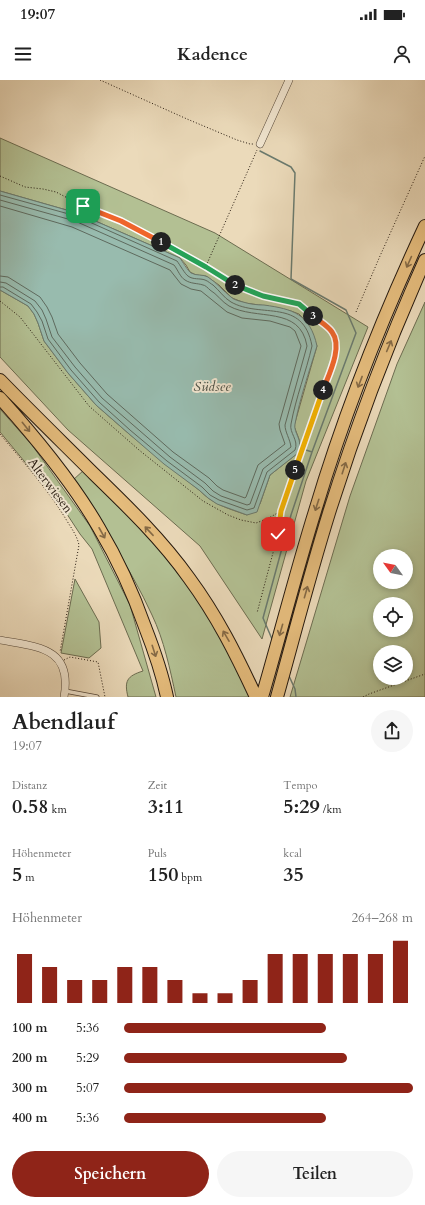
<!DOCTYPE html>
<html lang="de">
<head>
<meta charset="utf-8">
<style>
  body { margin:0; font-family:Cardo,serif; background:#f6f6f6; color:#222; height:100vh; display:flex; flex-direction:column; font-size:15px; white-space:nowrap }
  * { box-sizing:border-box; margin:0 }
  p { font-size:13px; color:#767676 }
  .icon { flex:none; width:22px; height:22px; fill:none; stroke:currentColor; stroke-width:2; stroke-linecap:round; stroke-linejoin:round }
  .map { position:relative; height:617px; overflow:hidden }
  .drawer { display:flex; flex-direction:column; background:#fff; flex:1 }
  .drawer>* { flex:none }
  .needle { width:26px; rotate:303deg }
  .fabs { position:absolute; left:373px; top:469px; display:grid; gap:8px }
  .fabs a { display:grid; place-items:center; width:40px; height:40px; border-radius:50%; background:#fff; box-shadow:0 2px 6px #0003; font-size:20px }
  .pin { position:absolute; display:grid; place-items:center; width:34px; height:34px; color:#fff; margin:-17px; border-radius:8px; box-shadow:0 2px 6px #0006 }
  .km { position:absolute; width:20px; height:20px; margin:-10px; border-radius:50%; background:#222; color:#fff; font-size:11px; line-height:20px; text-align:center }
  .round { display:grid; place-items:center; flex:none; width:42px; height:42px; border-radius:21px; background:#f6f6f6 }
  .summary { display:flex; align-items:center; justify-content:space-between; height:68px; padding:0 12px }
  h1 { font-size:22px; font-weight:700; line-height:30px }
  .metrics { display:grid; grid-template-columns:repeat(3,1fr); gap:6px; height:68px; padding:4px 12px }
  .metrics div { display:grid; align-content:center }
  .metrics b { font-size:20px; font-weight:700 }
  .metrics small { font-size:11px; font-weight:400 }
  .metrics p { font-size:11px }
  .chart { height:112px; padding:8px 12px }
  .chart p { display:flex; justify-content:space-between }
  .chart svg { width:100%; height:72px; margin-top:4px; stroke:#8f2418; stroke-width:6 }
  .button { display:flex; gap:8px; margin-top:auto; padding:8px 12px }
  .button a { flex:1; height:46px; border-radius:24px; background:#8f2418; color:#fff; font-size:16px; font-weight:700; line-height:46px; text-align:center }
  .button a+a { background:#f6f6f6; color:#222 }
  ul { padding:0 12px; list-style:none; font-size:13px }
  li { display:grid; grid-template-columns:64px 48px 1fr; align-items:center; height:30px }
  li i { height:10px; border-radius:5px; background:#8f2418 }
  .status { display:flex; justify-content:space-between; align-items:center; height:28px; padding:0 20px; background:#fff; direction:ltr }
  .status svg { height:11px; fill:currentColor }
  header { display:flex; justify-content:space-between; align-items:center; height:52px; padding:0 12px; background:#fff; font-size:18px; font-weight:700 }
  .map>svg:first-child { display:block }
  .green { fill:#b3c093; stroke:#6c6c50; fill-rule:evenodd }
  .water { fill:#98bbae; stroke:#6a7a6e }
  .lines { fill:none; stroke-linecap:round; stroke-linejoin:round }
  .shore { stroke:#5e6a5e; stroke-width:1 }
  .stream { stroke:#6a7a6e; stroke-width:1.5 }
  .service-casing { stroke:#564839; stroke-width:5 }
  .minor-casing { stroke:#564839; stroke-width:8 }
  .motorway-casing { stroke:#24180e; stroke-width:14 }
  .path { stroke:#24180e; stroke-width:1; stroke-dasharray:1 2; stroke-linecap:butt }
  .service { stroke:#f2e7d2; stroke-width:3.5 }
  .minor { stroke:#f2e7d2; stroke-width:7 }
  .motorway { stroke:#e6bd7d; stroke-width:12 }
  .oneway { stroke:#856a46 }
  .split-1-casing { stroke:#fff; stroke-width:8 }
  .split-2-casing { stroke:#fff; stroke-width:8 }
  .split-3-casing { stroke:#fff; stroke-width:8 }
  .split-4-casing { stroke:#fff; stroke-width:8 }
  .split-5-casing { stroke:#fff; stroke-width:8 }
  .split-6-casing { stroke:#fff; stroke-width:8 }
  .split-1 { stroke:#f0652b; stroke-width:5 }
  .split-2 { stroke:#22a559; stroke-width:5 }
  .split-3 { stroke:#22a559; stroke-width:5 }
  .split-4 { stroke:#f0652b; stroke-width:5 }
  .split-5 { stroke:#f5b400; stroke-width:5 }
  .split-6 { stroke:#f5b400; stroke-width:5 }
  .labels { text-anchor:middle; stroke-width:4; stroke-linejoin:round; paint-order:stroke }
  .street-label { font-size:13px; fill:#24180e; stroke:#f2e7d2 }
  .water-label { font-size:14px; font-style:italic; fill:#4d5146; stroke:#f2e7d2 }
</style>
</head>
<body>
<div class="status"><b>19:07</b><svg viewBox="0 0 49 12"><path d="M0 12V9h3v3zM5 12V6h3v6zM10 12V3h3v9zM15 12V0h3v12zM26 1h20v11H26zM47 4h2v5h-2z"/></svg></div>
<header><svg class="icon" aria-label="menu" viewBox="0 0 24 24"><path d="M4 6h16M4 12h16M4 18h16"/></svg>Kadence<svg class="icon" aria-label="person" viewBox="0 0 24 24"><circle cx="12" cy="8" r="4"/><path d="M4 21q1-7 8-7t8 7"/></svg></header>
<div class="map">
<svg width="425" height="617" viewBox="0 0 425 617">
  <rect width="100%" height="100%" fill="#ebdaba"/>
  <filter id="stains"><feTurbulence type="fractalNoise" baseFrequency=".005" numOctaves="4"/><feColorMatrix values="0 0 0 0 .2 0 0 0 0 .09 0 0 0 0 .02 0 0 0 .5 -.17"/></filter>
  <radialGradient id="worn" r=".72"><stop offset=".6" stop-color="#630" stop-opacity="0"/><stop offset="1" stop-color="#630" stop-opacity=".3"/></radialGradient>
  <!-- green -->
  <path class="green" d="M0,58L215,153L368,247L306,401L262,559L200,466L68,350L0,277V210L28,226L34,234L38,243L44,261L68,293L96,325L128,353L199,410C214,425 227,428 247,435L260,424L270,395L298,373L300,368L299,359L294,346L317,266L307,242L299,234L291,231L273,227L245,223L232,218L219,205L206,196L196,195L190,192L186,185L180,178L77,133L0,111Z
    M425,222V617H290L350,416L397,284ZM380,476H406V502H380ZM380,524H406V550H380ZM380,572H406V598H380Z
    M0,329L32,365L90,446L130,525L156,617H128C124,601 127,596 143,591L92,469L80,454L63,428L0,352Z
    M84,390L156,465L191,510L224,561L250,617H176C170,589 164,560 152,535C130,487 100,444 73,400Z
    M75,499L99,542L101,568L89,578L61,573Z"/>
  <!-- water -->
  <path class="water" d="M0,111L77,133L180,178C182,181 188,191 191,193C196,196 203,194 208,197C217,203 223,211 231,217C234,220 239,221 243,222C249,224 257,225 264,225C293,229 310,234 317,266C309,292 300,318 295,344C293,353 304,360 298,373L270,395L257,432L247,435L217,424L208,418L199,410L164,384L128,353L96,325L68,293L44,261L38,243L34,234L28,226L0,210Z"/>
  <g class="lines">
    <!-- shore -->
    <path class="shore" d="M0,115L76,136L177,181C180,185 185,194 188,196C193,200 200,198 205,200C208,201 211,204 213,205C219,210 224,218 231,222C261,239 303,217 312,266C306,292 296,317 291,344C289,353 299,360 295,370L267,392L254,428L247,430L219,420L210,415L202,407L167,381L130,350L99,322L71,290L48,259L42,241L37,232L31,224L3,207H0
      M0,120L75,141L174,185C178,190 180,197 185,200C191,204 197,203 203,205C205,205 208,208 210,210C217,214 222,222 229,226C256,241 300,225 307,266L285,345C285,352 290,359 291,367L263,389L250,424L247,425L221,416L213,411L205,403L170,377L102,318L75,287L52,257L46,239L42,230L35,221L6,203L0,202
      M0,126L72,147L170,190L181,204L191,209L201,211L227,232L242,238L270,241L290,247L295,251L301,266L279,344L280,350L285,364L258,385L246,417L245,418L223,410L217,406L209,398L173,372L107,314L80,283L58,254L52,237L47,227L40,217L8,197L0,196"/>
    <!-- stream -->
    <path class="stream" d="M260,71L291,87L295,93L291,199L346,230L356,253L312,372
      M272,559L263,538L291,435L312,372L300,368
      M289,596L295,609L296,617"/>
    <!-- service casing -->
    <g class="service-casing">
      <path id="service" d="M65,611L97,617"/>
    </g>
    <!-- minor casing -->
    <g class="minor-casing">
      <path id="minor" d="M260,64L289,0
        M0,560C37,567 73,567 64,617"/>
    </g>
    <!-- motorway casing -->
    <g class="motorway-casing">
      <path id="motorway" d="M0,300C31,332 63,363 95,395C128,427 162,460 189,498C217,536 236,574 256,617
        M0,318C36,358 72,401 99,448C118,480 133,513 145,547C154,570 162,593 167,617
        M262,617C280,555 296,492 315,431C344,334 382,238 425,146
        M277,617C294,556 310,494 329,433C356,347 388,263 425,180"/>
    </g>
    <!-- path -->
    <path class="path" d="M100,0L187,39L237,60L250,64H253
      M0,96L25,107L43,109L56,112L83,126L121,141L206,187L237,207L263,216L299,224L332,252L337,263L336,274L281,431L278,454L257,533
      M206,186L257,70
      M0,221L20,237L89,326L139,370L203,421L228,435L241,440L256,443L267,439L281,431
      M356,232L380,176L425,76
      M0,354C23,382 48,409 67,441C72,449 77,456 79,465L60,572
      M64,580L70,577L98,582L105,617
      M363,617L369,614L425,594"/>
    <!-- service -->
    <use href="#service" class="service"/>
    <!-- minor -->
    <use href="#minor" class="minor"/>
    <!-- motorway -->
    <use href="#motorway" class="motorway"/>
  </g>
  <!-- one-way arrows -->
  <defs><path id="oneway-shaft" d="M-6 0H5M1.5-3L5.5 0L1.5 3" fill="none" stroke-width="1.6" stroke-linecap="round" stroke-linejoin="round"/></defs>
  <g class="oneway">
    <use href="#oneway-shaft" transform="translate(409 182) rotate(114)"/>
    <use href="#oneway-shaft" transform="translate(389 266) rotate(-67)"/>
    <use href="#oneway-shaft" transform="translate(360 302) rotate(111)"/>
    <use href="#oneway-shaft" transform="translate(26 347) rotate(51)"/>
    <use href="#oneway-shaft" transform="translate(344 388) rotate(-72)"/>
    <use href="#oneway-shaft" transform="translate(317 425) rotate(108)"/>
    <use href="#oneway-shaft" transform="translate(149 451) rotate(-133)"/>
    <use href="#oneway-shaft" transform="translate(102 453) rotate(61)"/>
    <use href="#oneway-shaft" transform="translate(306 512) rotate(-74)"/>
    <use href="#oneway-shaft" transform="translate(281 550) rotate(106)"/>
    <use href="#oneway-shaft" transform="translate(226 556) rotate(-120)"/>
    <use href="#oneway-shaft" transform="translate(154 571) rotate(72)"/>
  </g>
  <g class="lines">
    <!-- split-1 casing -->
    <g class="split-1-casing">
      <path id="split-1" d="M83,126L121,141L161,162"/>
    </g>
    <!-- split-2 casing -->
    <g class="split-2-casing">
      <path id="split-2" d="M161,162L206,187L235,205"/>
    </g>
    <!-- split-3 casing -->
    <g class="split-3-casing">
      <path id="split-3" d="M235,205L263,216L299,224L313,236"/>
    </g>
    <!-- split-4 casing -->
    <g class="split-4-casing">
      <path id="split-4" d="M313,236C319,241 328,246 332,252C343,267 329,294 323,310"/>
    </g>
    <!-- split-5 casing -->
    <g class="split-5-casing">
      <path id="split-5" d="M295,390L323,310"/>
    </g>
    <!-- split-6 casing -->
    <g class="split-6-casing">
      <path id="split-6" d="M278,454L281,431L295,390"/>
    </g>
    <!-- split-1 -->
    <use href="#split-1" class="split-1"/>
    <!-- split-2 -->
    <use href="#split-2" class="split-2"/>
    <!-- split-3 -->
    <use href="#split-3" class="split-3"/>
    <!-- split-4 -->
    <use href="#split-4" class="split-4"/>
    <!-- split-5 -->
    <use href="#split-5" class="split-5"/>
    <!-- split-6 -->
    <use href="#split-6" class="split-6"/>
  </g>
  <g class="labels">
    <!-- street labels -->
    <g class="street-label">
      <text transform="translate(51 405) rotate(53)" y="5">Alterwiesen</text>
    </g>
    <!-- water labels -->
    <g class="water-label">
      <text x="212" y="311">Südsee</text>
    </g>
  </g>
  <rect width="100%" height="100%" filter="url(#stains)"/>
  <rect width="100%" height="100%" fill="url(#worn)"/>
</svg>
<div class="fabs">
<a><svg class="needle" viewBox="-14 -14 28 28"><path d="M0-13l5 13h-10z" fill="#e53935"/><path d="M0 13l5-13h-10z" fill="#767676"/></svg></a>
<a><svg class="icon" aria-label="locate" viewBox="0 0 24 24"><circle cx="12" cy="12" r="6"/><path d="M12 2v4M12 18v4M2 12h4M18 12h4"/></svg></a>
<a><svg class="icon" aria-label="layers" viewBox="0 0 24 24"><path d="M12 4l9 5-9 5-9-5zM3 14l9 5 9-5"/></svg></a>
</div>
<div class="pin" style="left:83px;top:126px;background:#1e9e55"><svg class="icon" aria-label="arrive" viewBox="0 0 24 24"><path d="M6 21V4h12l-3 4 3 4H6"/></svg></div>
<div class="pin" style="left:278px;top:454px;background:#d93025"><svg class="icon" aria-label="check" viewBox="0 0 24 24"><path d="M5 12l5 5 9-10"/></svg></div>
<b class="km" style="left:161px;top:162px">1</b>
<b class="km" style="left:235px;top:205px">2</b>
<b class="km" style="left:313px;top:236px">3</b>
<b class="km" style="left:323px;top:310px">4</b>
<b class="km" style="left:295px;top:390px">5</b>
</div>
<section class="drawer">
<div class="summary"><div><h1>Abendlauf</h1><p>19:07</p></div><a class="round"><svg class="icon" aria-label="share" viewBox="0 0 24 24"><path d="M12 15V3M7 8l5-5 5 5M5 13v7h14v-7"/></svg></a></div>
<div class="metrics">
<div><p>Distanz</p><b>0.58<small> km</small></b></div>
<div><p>Zeit</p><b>3:11</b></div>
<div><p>Tempo</p><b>5:29<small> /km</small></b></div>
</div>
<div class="metrics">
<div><p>Höhenmeter</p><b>5<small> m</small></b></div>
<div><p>Puls</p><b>150<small> bpm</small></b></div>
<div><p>kcal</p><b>35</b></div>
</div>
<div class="chart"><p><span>Höhenmeter</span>264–268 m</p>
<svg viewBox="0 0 160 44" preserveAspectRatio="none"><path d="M5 44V14M15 44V22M25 44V30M35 44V30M45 44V22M55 44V22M65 44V30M75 44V38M85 44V38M95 44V30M105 44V14M115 44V14M125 44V14M135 44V14M145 44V14M155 44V6"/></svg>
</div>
<ul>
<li><b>100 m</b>5:36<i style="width:70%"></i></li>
<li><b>200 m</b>5:29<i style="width:77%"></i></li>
<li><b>300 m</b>5:07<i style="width:100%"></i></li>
<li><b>400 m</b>5:36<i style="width:70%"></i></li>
</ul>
<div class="button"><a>Speichern</a><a>Teilen</a></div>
</section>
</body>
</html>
